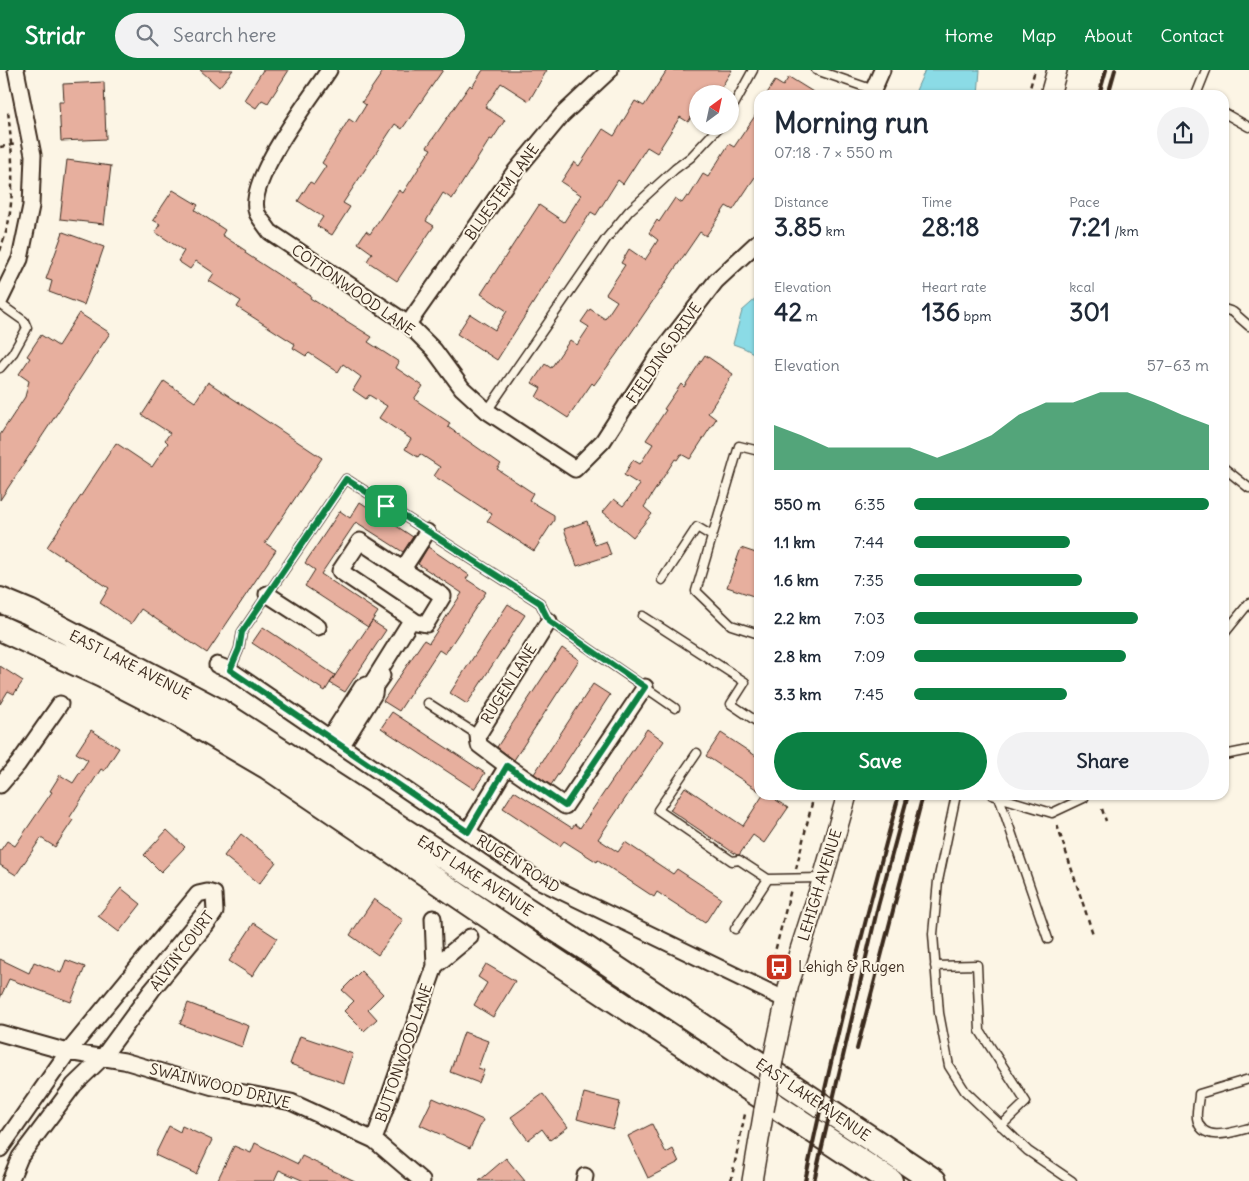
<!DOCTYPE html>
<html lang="en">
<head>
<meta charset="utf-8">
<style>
  body { margin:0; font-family:Delius,sans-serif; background:#f2f2f3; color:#1f2937; height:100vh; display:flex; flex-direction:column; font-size:19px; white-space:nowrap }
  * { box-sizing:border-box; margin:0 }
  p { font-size:16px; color:#747a83 }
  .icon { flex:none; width:28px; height:28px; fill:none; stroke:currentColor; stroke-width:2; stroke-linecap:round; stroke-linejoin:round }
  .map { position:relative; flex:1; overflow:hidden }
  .panel { position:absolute; left:754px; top:20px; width:475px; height:710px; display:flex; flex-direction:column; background:#fff; border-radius:15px; box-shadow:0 1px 4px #0004 }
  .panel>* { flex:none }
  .needle { width:32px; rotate:33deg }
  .fabs { position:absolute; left:689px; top:15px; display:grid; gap:10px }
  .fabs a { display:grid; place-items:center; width:50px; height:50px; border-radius:50%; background:#fff; box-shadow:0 1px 4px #0004; font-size:25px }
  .pin { position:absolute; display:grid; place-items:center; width:42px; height:42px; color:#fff; margin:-21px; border-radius:10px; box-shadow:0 2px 8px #0006 }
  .round { display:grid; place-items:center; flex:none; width:52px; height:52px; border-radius:26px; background:#f2f2f3 }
  .headline { display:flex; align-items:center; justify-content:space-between; height:85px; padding:0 20px }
  h1 { font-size:28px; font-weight:700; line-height:38px }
  .figures { display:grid; grid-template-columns:repeat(3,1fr); gap:8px; height:85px; padding:5px 20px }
  .figures div { display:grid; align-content:center }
  .figures b { font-size:25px; font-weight:700 }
  .figures small { font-size:14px; font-weight:400 }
  .figures p { font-size:14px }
  .chart { height:140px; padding:10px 20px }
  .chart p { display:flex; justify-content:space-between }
  .chart svg { width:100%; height:90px; margin-top:5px; fill:#0b8043; opacity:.7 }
  .action { display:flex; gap:10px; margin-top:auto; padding:10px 20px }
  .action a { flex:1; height:58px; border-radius:30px; background:#0b8043; color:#fff; font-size:20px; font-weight:700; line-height:58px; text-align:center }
  .action a+a { background:#f2f2f3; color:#1f2937 }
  ul { padding:0 20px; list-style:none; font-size:16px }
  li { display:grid; grid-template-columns:80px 60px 1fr; align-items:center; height:38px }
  li i { height:12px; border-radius:6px; background:#0b8043 }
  header { display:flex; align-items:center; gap:30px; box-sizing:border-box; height:70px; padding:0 25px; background:#0b8043; color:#fff }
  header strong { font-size:24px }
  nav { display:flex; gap:28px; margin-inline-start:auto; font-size:18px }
  .search { width:350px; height:45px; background:#f2f2f3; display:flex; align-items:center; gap:12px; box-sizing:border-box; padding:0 18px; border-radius:28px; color:#747a83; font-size:19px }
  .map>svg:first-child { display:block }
  .water { fill:#8bdbe6; stroke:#6b9496 }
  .building { fill:#e7af9e; stroke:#3b2a1e }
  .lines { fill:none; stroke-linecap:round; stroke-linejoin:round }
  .service-casing { stroke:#3b2a1e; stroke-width:11 }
  .minor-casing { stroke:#3b2a1e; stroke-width:19 }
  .tertiary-casing { stroke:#3b2a1e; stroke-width:22 }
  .primary-casing { stroke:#3b2a1e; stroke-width:28 }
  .path { stroke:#3b2a1e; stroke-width:2.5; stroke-dasharray:5 4; stroke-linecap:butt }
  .service { stroke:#fcf5e5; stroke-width:8 }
  .minor { stroke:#fcf5e5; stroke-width:15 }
  .tertiary { stroke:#fcf5e5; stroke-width:19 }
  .primary { stroke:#fcf5e5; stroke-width:24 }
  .rail { stroke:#3b2a1e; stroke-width:4 }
  .tertiary-bridge-casing { stroke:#3b2a1e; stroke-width:22; stroke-linecap:butt }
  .tertiary-bridge { stroke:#fcf5e5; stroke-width:19 }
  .route-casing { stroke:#fff; stroke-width:10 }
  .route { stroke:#0b8043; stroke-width:6 }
  .labels { text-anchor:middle; stroke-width:4; stroke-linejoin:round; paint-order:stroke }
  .street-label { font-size:15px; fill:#3b2a1e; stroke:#fcf5e5 }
  .poi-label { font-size:15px; fill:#3b2a1e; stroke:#fcf5e5; text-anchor:start }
</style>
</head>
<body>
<header>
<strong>Stridr</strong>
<div class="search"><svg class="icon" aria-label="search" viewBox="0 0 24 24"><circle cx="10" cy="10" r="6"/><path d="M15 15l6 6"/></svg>Search here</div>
<nav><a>Home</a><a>Map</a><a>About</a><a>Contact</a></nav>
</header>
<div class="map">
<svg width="1249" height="1111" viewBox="0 0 1249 1111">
  <rect width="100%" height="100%" fill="#fcf5e5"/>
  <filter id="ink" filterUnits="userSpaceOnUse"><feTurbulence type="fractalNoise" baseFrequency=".02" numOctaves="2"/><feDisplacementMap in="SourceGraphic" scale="10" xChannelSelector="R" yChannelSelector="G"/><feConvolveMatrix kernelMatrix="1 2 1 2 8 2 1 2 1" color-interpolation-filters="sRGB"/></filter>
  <g filter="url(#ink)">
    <!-- water -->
    <path class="water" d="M925,0H980L978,25H914Z
      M759,226V286L744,278L733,274L742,241Z"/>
    <!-- building -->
    <path class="building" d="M200,0H233L219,17Z
      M263,0H289L268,33L262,30L256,38L244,30Z
      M384,0H443L402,59L395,54L343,133L350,137L332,165L317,156L323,147L298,131L310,112L314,114L326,96L322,93L349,49L355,53L366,35L362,32Z
      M483,0H547L529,31L501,13L485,37L505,50L492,70L490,69L452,129L443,123L426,151L434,156L397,211L367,191L372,183L358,173L366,161L370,164L399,120L403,123L431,79L427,77L470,15L472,17Z
      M667,0H732L717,24H698V37L688,52L680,47L657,83L647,77L623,114L618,110L596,145L591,142L497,290L457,264L470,244L495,260L507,241L481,224L539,135L564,152L581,125L561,112L574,92L579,96L603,59L614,66L635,31L644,36Z
      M789,7L818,25H766L775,11L783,16Z
      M104,12L106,69L61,71L59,32H64L63,14Z
      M759,40V101L733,140L726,136L706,166L700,162L616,285L594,315L592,313L568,348L536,327L541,318L532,313L545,294L551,298L570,270L577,275L589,257L581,252L590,239L605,249L617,231L606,224L625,195L621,193L629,179L645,190L658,170L649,163L657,150L659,152L675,128L682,133L687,126L689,127L703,104L708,107L729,74L734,77Z
      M67,90L111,96L104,154L60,149Z
      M173,120L198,135L195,140L225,160L222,165L246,181L245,183L311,226L310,228L372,267L368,272L399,292L396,298L423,316L414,329L450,353L448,357L501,394L497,399L533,423L529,430L554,445V450L534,481L487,451L492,444L434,406L440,397L420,384L418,387L405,379L411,369L379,348L387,336L369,325L366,329L353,320L361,307L343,294L338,302L309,283L306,286L293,278L295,274L237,237L241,231L209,211L214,203L196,191L190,199L178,191L184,181L155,162L160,154L153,150Z
      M63,162L104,177L84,235L49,222L52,211L46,209Z
      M79,243L110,263L0,430V365L25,327L29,311L19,304L30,288L27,286L41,265L58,276Z
      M705,285L733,304L708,343L716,349L690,389L681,384L677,390L675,389L644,437L652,444L633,467L603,442L614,429L623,436L640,415L624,405L633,390L640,394L653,374L646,370L666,340L664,339L681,314L684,317Z
      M164,311L195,332L208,312L322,388L265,473L276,480L207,583L141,539L131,554L100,533L109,518L47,477L116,373L152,397L168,373L165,370L170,363L142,345Z
      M360,432L413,467L403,482L356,452L321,504L378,542L368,557L305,516L315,500L305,493L340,441L350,448Z
      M587,451L595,475L606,471L611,485L577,496L564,459Z
      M428,477L469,505L466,509L486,522L445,584L439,580L399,641L383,631L424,570L429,573L462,523L418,494Z
      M741,478L759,484V528L727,517Z
      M508,534L525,545L467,634L450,623Z
      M372,551L386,560L345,622L330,613Z
      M263,557L335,605L325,621L252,573Z
      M562,578L579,590L514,690L497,677Z
      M0,596L23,611L14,624L8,621L0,634Z
      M593,614L610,625L551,715L534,704Z
      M392,642L485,703L474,719L381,658Z
      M647,659L664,671L598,769L618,782L625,772L673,804L677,799L721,828L705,853L657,822L654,827L598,790L597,792L564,771L560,776L503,738L514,721L572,758L575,754L580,758Z
      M91,660L119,678L104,701L101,699L70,747L73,750L55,777L41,768L16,805L0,795V781L7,771L15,776L52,722L50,721L60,705L73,713L88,690L76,683Z
      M721,663L759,688V721L706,686Z
      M685,717L743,756L763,725H780L776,730L788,738L764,773L753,765L739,785H737L670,740Z
      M167,760L185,777L161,802L144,785Z
      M241,764L276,792L259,814L224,786Z
      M121,818L141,834L119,862L98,846Z
      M374,829L403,850L378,885L350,865Z
      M254,853L277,868L252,906L229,891Z
      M0,889L29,903L34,892L61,903L66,890L85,897L71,932L9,909L0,928Z
      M486,894L515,911L493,947L474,935L487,913L478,907Z
      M361,901L383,924L368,939L377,949L364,961L344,941L354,931L342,920Z
      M188,933L249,956L242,977L180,954Z
      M464,962L488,971L478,998L484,1000L479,1013L450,1002Z
      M300,966L353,984L344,1013L290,994Z
      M584,1023L620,1032L613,1059L577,1049Z
      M543,1024L568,1057L550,1070L542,1059L528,1070L511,1047Z
      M433,1028L483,1050L470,1078L420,1055Z
      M652,1054L666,1083L673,1079L679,1092L648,1108L628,1066Z
      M169,1056L180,1062L182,1056L212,1070L196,1104L155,1085Z
      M255,1073L298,1094L302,1086L355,1111H304L279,1100L274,1111H217L234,1076L251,1083Z
      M506,1088L525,1111H479Z"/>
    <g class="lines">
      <!-- service casing -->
      <g class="service-casing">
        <path id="service" d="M816,0L874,20
          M1196,25L1206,0
          M730,42L753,0
          M1224,43L1249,57
          M0,234L24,251L27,258L13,283L0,298
          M1224,239L1233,242L1249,256
          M487,341L606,169L629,141L675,99L691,87L720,56
          M759,381L739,376L696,521L731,555L759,564
          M1224,398L1249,418
          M662,510L697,457L712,466
          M643,546L745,612L731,634L759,653
          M1224,564L1249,533
          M230,600L239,579L242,562L346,409L540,533L549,551L675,638
          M428,633L478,665
          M697,683L658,740L732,791L739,790L768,809
          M1224,685L1249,680
          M956,725L938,811L933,864L939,943L949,996L965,1021L1028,1081L1072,1111
          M992,725L1052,743L1084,728L1085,725
          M999,727L1048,869
          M735,859L768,809L821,808
          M935,896L977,895L980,961L1026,1032L1001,1056
          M1249,1009L1199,1024C1199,1031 1196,1041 1197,1048C1201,1074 1234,1062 1249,1058"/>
      </g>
      <!-- minor casing -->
      <g class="minor-casing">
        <path id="minor" d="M329,0C311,28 245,111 257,143C260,149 266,156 270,162L408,254L434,280L462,318L487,341L575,399L603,371L658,286L716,211L759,171
          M871,25L882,0
          M0,230L20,189L31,136L33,85L16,0
          M408,254L513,104L562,45L610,0
          M360,471L443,526L426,554L416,552L340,501Z
          M403,499L427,462
          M267,524L318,557
          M217,595L230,600L538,810L786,930
          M330,667L362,617L372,613L412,549
          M342,675L374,624L375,616L382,606
          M507,696L565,736L645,617
          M0,715L18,694L60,634
          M468,761L507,696L479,675L478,665L549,551
          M433,848L435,896
          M0,963L68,982L124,991L213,1017L291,1032L374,1070L422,1111
          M374,1070L435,896L470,867
          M0,1079L68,982L198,824L207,822L214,824L215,842L206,855L152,920L102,988L74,1015L20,1087L10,1111
          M584,1111L585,1106"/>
      </g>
      <!-- tertiary casing -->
      <g class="tertiary-casing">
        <path id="tertiary" d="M1050,25L1057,0
          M773,990L789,914L823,808L847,725
          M752,1111L764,1040"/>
      </g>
      <!-- primary casing -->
      <g class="primary-casing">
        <path id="primary" d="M0,530L29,542L220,642L587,879L934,1111
          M0,558L102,605L176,643L268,697L542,882L890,1111"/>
      </g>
      <!-- path -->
      <path class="path" d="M1028,25L1035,0
        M0,77L17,74
        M0,181C3,172 6,163 8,155C15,118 12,77 8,41
        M1102,739L1106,751
        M1057,755L1093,864
        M796,799L814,725
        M769,905L791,819
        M731,1111L745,1044"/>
      <!-- service -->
      <use href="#service" class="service"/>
      <!-- minor -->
      <use href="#minor" class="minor"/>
      <!-- tertiary -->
      <use href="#tertiary" class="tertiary"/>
      <!-- primary -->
      <use href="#primary" class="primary"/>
      <!-- rail -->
      <path class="rail" d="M1099,25L1106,0
        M1108,25L1115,0
        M857,979L923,725
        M805,1111C832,981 864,853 899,725
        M814,1111L878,836L908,725"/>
      <!-- tertiary-bridge casing -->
      <g class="tertiary-bridge-casing">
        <path id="tertiary-bridge" d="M764,1040L773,990"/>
      </g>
      <!-- tertiary-bridge -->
      <use href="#tertiary-bridge" class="tertiary-bridge"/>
    </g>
  </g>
  <g class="lines" filter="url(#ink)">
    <!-- route casing -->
    <g class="route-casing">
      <path id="route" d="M346,409L540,533L549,551L645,617L565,736L507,696L468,762L230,600L239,579L242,562Z"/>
    </g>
    <!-- route -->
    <use href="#route" class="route"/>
  </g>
  <!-- icons -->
  <defs>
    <g id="bus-square" transform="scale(1.4375)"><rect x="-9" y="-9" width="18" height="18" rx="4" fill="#c8321e" stroke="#fcf5e5"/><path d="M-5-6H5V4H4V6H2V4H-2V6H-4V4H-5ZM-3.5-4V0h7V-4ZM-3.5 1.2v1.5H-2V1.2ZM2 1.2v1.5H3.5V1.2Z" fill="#fff"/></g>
  </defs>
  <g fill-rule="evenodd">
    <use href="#bus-square" x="779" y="897"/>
  </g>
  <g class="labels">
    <!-- street labels -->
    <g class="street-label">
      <text transform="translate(502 122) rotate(-54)" y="5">BLUESTEM LANE</text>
      <text transform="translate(353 220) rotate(35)" y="5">COTTONWOOD LANE</text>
      <text transform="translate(664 283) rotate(-55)" y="5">FIELDING DRIVE</text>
      <text transform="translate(130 595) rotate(27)" y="5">EAST LAKE AVENUE</text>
      <text transform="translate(509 614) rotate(-58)" y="5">RUGEN LANE</text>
      <text transform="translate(518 794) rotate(32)" y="5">RUGEN ROAD</text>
      <text transform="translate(475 806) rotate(33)" y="5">EAST LAKE AVENUE</text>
      <text transform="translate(820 815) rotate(-73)" y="5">LEHIGH AVENUE</text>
      <text transform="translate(182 881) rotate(-53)" y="5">ALVIN COURT</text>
      <text transform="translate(404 983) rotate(-71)" y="5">BUTTONWOOD LANE</text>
      <text transform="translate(220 1016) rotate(14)" y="5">SWAINWOOD DRIVE</text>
      <text transform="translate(813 1030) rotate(34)" y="5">EAST LAKE AVENUE</text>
    </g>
    <!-- poi labels -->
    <g class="poi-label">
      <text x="798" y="902">Lehigh &amp; Rugen</text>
    </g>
  </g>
</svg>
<div class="fabs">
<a><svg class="needle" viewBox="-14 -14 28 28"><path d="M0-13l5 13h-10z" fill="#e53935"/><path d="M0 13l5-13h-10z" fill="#747a83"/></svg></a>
</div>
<div class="pin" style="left:386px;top:436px;background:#1e9e55"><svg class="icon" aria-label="arrive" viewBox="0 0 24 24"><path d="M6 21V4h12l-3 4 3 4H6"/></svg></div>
<section class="panel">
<div class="headline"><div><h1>Morning run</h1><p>07:18 · 7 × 550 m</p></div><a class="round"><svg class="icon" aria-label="share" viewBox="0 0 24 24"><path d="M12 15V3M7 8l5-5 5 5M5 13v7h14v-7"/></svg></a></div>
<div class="figures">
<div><p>Distance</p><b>3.85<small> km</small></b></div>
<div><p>Time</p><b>28:18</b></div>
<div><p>Pace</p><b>7:21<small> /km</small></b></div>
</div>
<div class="figures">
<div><p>Elevation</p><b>42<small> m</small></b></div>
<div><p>Heart rate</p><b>136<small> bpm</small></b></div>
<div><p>kcal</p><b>301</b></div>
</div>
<div class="chart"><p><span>Elevation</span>57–63 m</p>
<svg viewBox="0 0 160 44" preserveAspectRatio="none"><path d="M0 44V22L10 27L20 33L30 33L40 33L50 33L60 38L70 33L80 27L90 17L100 11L110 11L120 6L130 6L140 11L150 17L160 22V44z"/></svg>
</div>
<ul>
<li><b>550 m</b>6:35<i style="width:100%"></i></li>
<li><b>1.1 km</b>7:44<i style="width:53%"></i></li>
<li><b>1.6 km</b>7:35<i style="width:57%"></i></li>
<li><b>2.2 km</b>7:03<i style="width:76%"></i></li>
<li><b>2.8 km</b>7:09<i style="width:72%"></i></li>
<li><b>3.3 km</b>7:45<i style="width:52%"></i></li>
</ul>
<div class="action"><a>Save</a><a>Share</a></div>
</section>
</div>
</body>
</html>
